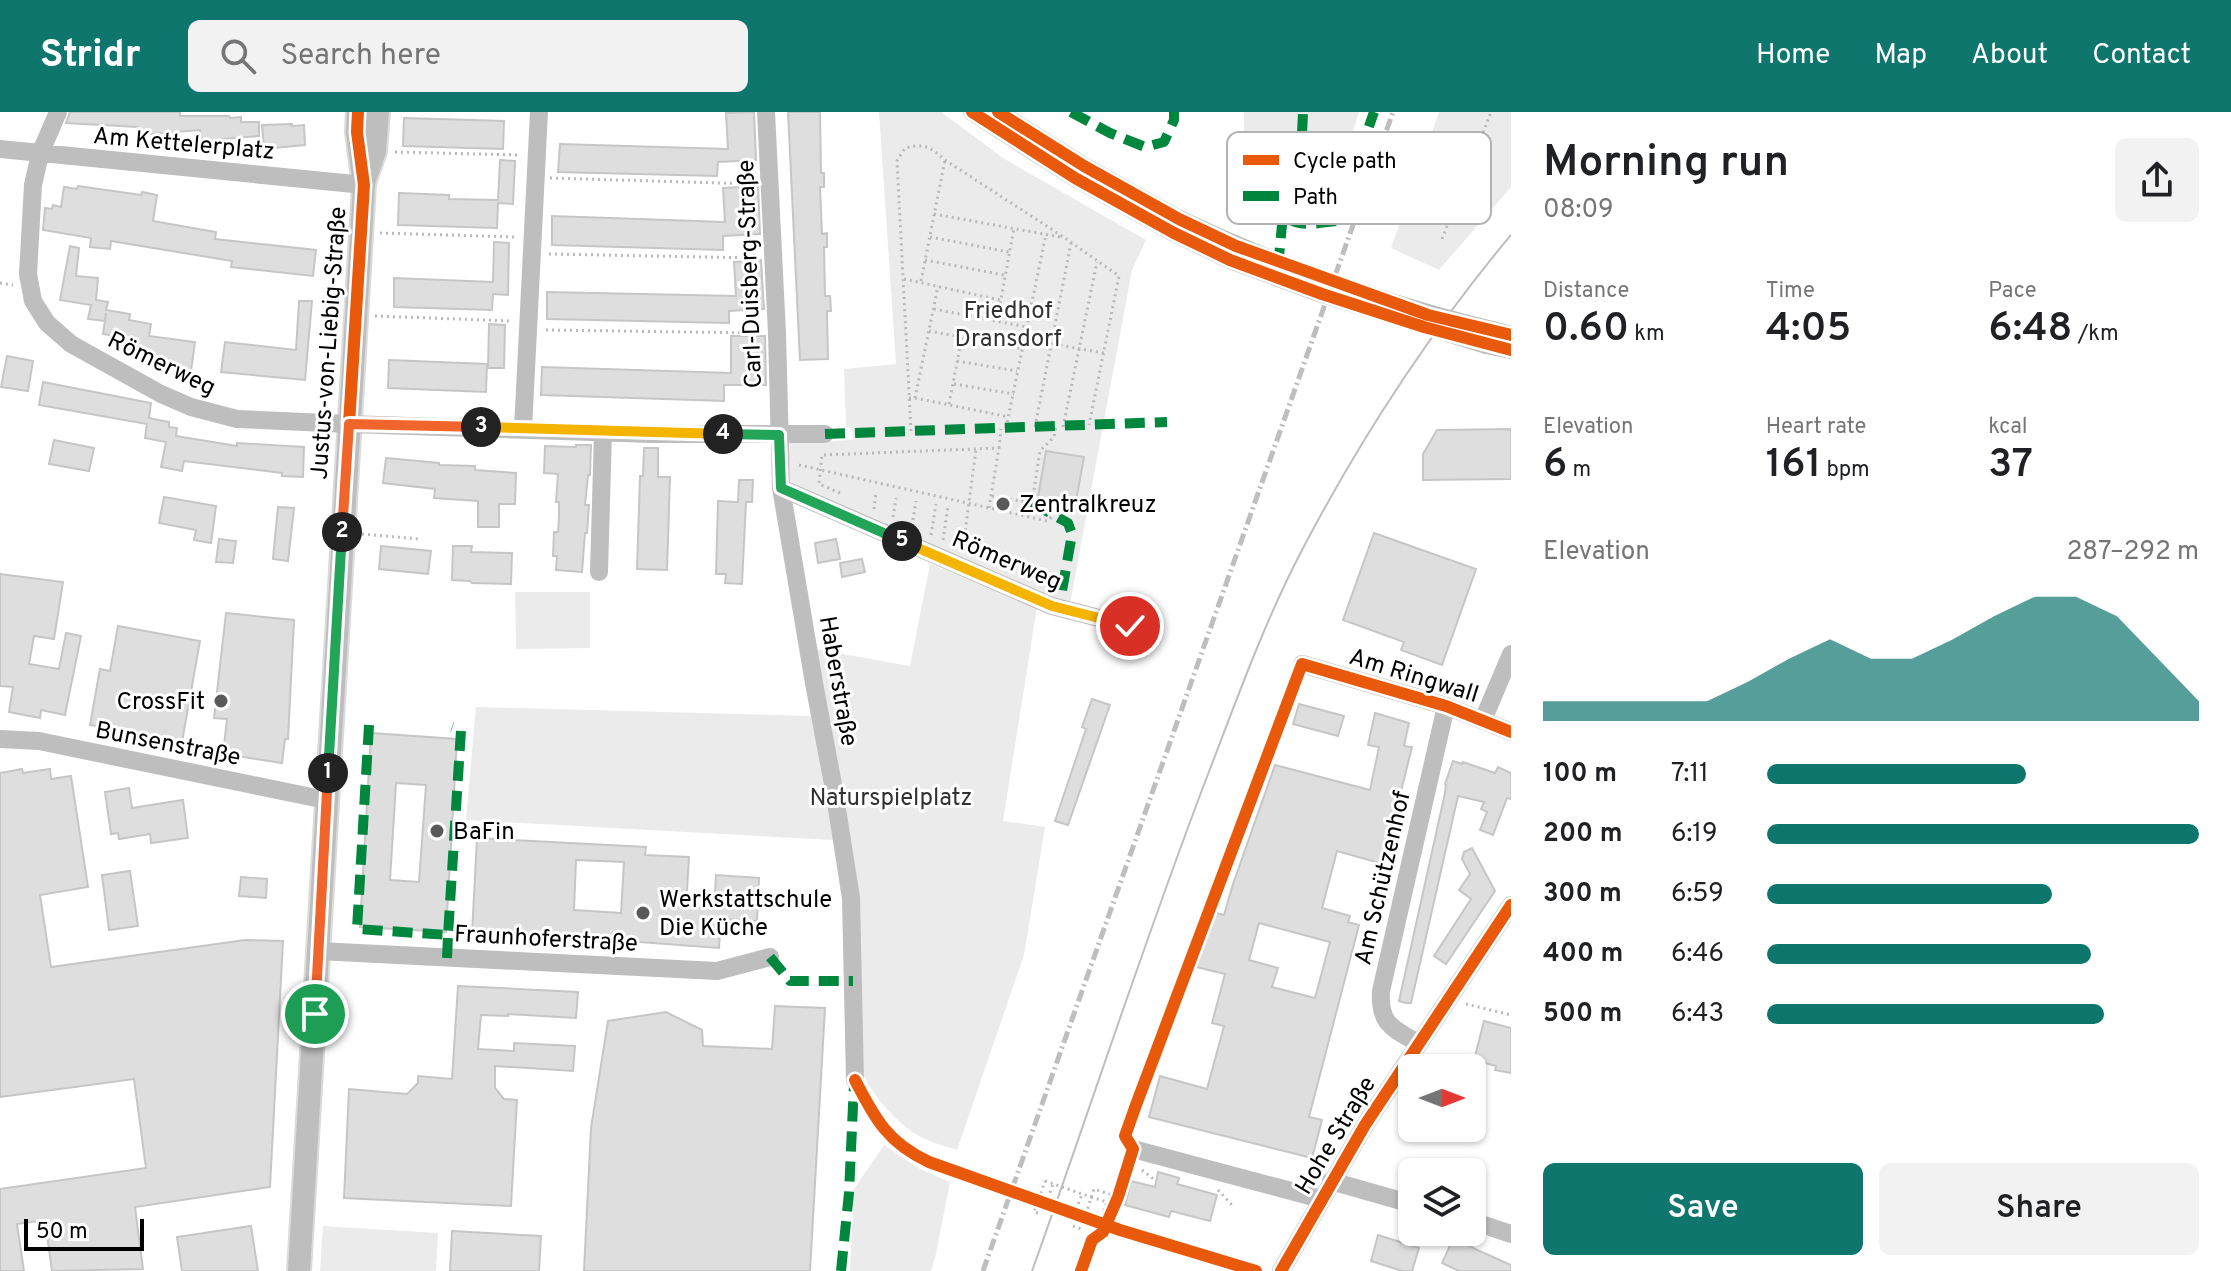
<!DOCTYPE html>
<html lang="en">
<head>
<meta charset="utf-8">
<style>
  body { margin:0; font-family:Overpass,sans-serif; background:#f2f2f2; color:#202124; height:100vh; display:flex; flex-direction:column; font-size:30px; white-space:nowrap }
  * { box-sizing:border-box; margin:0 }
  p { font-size:26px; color:#757577 }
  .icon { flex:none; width:44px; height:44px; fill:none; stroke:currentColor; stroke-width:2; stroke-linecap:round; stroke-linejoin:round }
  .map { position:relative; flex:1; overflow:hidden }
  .details { display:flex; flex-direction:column; background:#fff; width:720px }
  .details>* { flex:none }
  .needle { width:52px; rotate:90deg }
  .buttons { position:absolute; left:1398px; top:942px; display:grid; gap:16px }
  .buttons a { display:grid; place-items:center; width:88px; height:88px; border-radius:12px; background:#fff; box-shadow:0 2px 6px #0004; font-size:40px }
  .scale { position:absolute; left:24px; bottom:20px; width:120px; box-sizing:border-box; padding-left:8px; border:4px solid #000; border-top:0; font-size:22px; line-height:28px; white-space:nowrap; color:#000; -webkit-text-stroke:6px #fff; paint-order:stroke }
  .pin { position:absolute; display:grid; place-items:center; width:68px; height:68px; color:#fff; margin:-34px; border:4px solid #fff; border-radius:50%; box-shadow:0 2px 8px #0007 }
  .km { position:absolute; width:40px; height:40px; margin:-20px; border-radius:50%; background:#222; color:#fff; font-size:22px; line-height:40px; text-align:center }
  .round { display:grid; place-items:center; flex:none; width:84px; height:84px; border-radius:12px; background:#f2f2f2 }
  .overview { display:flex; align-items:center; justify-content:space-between; height:136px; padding:0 32px }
  h1 { font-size:44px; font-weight:600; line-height:60px }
  .stats { display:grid; grid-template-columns:repeat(3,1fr); gap:12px; height:136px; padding:8px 32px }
  .stats div { display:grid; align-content:center }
  .stats b { font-size:40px; font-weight:600 }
  .stats small { font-size:22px; font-weight:400 }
  .stats p { font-size:22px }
  .chart { height:224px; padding:16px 32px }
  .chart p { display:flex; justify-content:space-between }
  .chart svg { width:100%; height:144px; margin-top:8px; fill:#0f766e; opacity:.7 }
  .cta { display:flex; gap:16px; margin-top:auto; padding:16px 32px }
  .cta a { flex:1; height:92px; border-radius:12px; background:#0f766e; color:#fff; font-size:32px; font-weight:600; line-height:92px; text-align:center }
  .cta a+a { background:#f2f2f2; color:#202124 }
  ul { padding:0 32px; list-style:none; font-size:26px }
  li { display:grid; grid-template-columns:128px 96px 1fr; align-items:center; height:60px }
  li i { height:20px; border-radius:10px; background:#0f766e }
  header { display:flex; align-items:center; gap:48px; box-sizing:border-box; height:112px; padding:0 40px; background:#0f766e; color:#fff }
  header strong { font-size:38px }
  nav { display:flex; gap:44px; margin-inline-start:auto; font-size:28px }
  .search { width:560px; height:72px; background:#f2f2f2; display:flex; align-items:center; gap:20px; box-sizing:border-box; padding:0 28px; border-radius:12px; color:#757577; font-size:30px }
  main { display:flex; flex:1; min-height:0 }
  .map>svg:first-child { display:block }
  .green { fill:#ebebeb; fill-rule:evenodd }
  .building { fill:#dedede; stroke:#c6c6c6; stroke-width:2; fill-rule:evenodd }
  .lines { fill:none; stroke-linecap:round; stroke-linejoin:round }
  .major-casing { stroke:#dbdbdb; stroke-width:26 }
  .path { stroke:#b9b9b9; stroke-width:3; stroke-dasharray:2 4; stroke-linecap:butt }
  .minor { stroke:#bebebe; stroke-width:18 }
  .major { stroke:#bebebe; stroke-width:22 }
  .tram { stroke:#bebebe; stroke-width:2 }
  .rail { stroke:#bebebe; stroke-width:5; stroke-dasharray:12 4 2 4; stroke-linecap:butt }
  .path-bridge { stroke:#b9b9b9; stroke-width:3; stroke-dasharray:2 4; stroke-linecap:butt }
  .minor-bridge { stroke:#bebebe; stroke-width:18 }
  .quiet { stroke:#00873e; stroke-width:10; stroke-dasharray:20 10; stroke-linecap:butt }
  .cycleway-casing { stroke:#fff; stroke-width:17 }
  .cycleway { stroke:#e8590c; stroke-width:12 }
  .split-1-casing { stroke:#fff; stroke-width:16 }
  .split-2-casing { stroke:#fff; stroke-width:16 }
  .split-3-casing { stroke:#fff; stroke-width:16 }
  .split-4-casing { stroke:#fff; stroke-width:16 }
  .split-5-casing { stroke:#fff; stroke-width:16 }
  .split-6-casing { stroke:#fff; stroke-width:16 }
  .split-1 { stroke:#f0652b; stroke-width:10 }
  .split-2 { stroke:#22a559; stroke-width:10 }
  .split-3 { stroke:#f0652b; stroke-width:10 }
  .split-4 { stroke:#f5b400; stroke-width:10 }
  .split-5 { stroke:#22a559; stroke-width:10 }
  .split-6 { stroke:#f5b400; stroke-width:10 }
  .poi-dot { fill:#595959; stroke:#fff; stroke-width:3 }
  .labels { text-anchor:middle; stroke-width:6; stroke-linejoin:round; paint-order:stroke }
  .street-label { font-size:24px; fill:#000; stroke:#fff }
  .park-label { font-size:24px; fill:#313131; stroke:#fff }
  .poi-label { font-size:24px; fill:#000; stroke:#fff; text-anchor:start }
  .key { fill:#fff; stroke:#b2b2b2; stroke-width:2 }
  .key-label { font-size:22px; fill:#000 }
</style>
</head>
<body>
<header>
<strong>Stridr</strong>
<div class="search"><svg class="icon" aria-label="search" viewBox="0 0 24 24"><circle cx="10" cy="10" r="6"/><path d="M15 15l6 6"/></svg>Search here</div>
<nav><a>Home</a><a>Map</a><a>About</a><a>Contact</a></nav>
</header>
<main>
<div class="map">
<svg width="1511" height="1159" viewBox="0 0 1511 1159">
  <rect width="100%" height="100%" fill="#fff"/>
  <!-- green -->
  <path class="green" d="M879,0H941L1003,46L1146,128L1132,158L1070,492L795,374L789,367V331L853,328L852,316L846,315L844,257L896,252ZM1046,339L1083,345L1074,400L1037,390Z
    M1244,0H1359L1330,91H1243Z
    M1439,0H1511V75L1439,158L1391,136Z
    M930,452L1037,495L1003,709L1045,715L1024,843L957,1038C945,1034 932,1031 921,1025C896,1012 869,980 860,954L856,788L815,537L910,554Z
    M515,480H590V536L516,537Z
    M476,595L812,604L833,728L466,708Z
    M884,1033L920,1057L950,1070L936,1142L931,1159H850L854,1077Z
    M323,1114L438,1121L436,1159H320Z"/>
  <!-- building -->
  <path class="building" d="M70,0H180V4H229L230,6L241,5V10H259V24L201,29L200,18L139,23L138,15L66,11Z
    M754,0L756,48L718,50L717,64L558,60L560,32L728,37L726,1Z
    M788,0H820L821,61H824V75H820L822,122L827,121V135H824L825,184H830L831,199H827L828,247L800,248Z
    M404,6L504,9L503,37L403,34Z
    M292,12V14L304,13L305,33L264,37L262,13Z
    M500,48L515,49L513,92L498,91L497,116L398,113L399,81L449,83V87L498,88Z
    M78,74L141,83L142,80L157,83L153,109L216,120L215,127L316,138L313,164L231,155L232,149L129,132L111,129L110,137L90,135L91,126L43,118L45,96L52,97L53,93L61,95L64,75L77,77Z
    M758,74L760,122L723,124V138L552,133V104L725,110L723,76Z
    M494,130L509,131L508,183L493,182L492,198L394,195V166L493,170Z
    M70,134L79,136L76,164L98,166L96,188L108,190L106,198L130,202L129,208L151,212L149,224L195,230L191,259L144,250L146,240L124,236L126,226L103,222L106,201L105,209L88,207L91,193L60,188Z
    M761,148L764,197L729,199V211L547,207V180L736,184L734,150Z
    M299,189H312L305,268L221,260L225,230L296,238Z
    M489,212L505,213L504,256H488Z
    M731,224H765L766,273H724V289L541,283L542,255L731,261Z
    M7,244L33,249L28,279L1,275Z
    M389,248L487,252L486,280L388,276Z
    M43,270L151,291L149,306L169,310V315L177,316L176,324L237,334V331L304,335L303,365L282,364V361L184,349L182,359L161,355L166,330L145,326L147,312L39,293Z
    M1511,317V367L1423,368V342L1437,318Z
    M54,328L94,336L89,359L49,352Z
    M576,333H591L590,363H588L585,393H589L587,421H585L582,460L556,458L557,444H553L554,420H558L559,404V390H556L558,362L544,361L545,334L576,335Z
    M644,336H658V365H670L667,458L637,457L640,364H643Z
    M1046,339L1084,345L1074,400L1037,390Z
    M386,346L439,351V353L475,354V358L516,361L515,392H499V415H478V389L434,386L435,377L383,371Z
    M739,368H753L752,390H746L742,472L725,471L726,462H716L718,389L738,390Z
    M164,385L216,394L211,431L194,428L196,418L159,411Z
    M278,395L294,396L288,449L273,447Z
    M1374,421L1476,457L1442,553L1401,538L1404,530L1343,508Z
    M219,427L236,429L233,451L216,450Z
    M836,427L840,447L818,451L815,431Z
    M381,434L431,439L428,462L379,457Z
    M453,434H472L471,440L512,441L511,472L472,471L470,469L452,468Z
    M862,447L865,460L842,465L840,451Z
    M0,462L63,470L54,527L34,524L29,552L59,557L66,521L81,524L65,603L41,598L40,606L9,600L13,575L0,574Z
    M226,501L294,508L288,627H285L282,651L223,642L227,607L214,606Z
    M118,514L200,529L182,630L90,613L100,557L110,559Z
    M1092,587L1110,593L1068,713L1055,709L1086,617L1082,615Z
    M1299,592L1344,604L1338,624L1293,612Z
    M1375,601L1409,611L1404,634L1412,635L1383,752L1337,739L1322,796L1350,804L1348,810L1359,813L1309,1005L1322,1008L1312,1046L1149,1005L1160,964L1207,977L1224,914L1212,911L1225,862L1192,854L1212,800L1224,803L1233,772L1275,653L1370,678L1379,635L1368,633ZM1259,811L1330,830L1315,886L1272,875L1278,856L1249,848Z
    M371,621L457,627L446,820L360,815ZM396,671L426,673L419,770L390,768Z
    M1453,649L1462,652L1463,650L1495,661L1498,655L1511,661V687L1507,686L1493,723L1480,718L1487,700L1481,697L1484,690L1458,684L1411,891H1406L1399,889L1445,681L1446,673L1445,672Z
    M22,657L23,661L50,657L51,667L71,664L88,775L40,783L51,855L245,828L283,829L270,1075L135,1095L143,1157L52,1159L45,1108L17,1112L24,1159H0V1077L146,1056L134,967L0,985V661Z
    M129,676L132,696L183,688L188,726L151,731L150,722L119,727L118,721L111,722L105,680Z
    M477,726L646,735L645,743L689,745L686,795L714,797L716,763L759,766L757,809L721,807L719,836L572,825V828L472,822ZM576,748L624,750L621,801L574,798Z
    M1472,736L1495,779L1446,852L1434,844L1471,787L1459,778L1470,762L1462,747L1464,740Z
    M130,759L138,814L109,818L102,763Z
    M241,765L267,767L266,786L239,784Z
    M458,874L578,880L576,906L508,902V904L481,903L478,937L514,939V931L575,934L573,959L495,954V976L504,987L517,988L511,1094L344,1086L349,977L407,982L418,971V964L452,967Z
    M775,894L825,896L810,1159H584L591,1016L608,909L666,900L702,918L703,934L772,937Z
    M1484,909L1511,916V961L1495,958L1496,954L1474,948Z
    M1158,1060L1179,1066L1177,1072L1217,1083L1210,1109L1171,1099L1169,1105L1125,1093L1131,1069L1155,1075Z
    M251,1114L258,1159H182L177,1125Z
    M452,1119L541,1124L539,1159H450Z
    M1378,1123L1419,1136L1412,1159H1402L1371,1149Z
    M1453,1127L1511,1153V1159H1459L1442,1151Z"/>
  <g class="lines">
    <!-- major casing -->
    <g class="major-casing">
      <path id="major" d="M365,68L375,39L378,0
        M299,1159L364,73L357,20L358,0"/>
    </g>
    <!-- path -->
    <path class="path" d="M395,40L519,43
      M550,66L755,72
      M934,102L1060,125
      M380,121L516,125
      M930,125L1009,140
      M1442,127L1491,0
      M549,142L757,146
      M925,148L1004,163
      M904,167L1000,188
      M921,169L945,48
      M0,171L13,173
      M934,197L1027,215
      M375,204L512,209
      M997,209L1014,116
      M546,218L759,221
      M929,219L1023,237
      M1025,227L1104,241
      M957,249L1017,259
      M954,272L1014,282
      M909,286H915L938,174
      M915,286L1009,305
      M949,292L962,225
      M1035,315L1071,131
      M1063,315L1097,150
      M1006,316L1046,122
      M911,319L897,49L905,36C925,31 930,35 945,48L1065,126L1119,164L1089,313
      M999,336L1001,317
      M799,353L1047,409L1054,403
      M840,381L819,372L822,343L999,336L989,396
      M992,384L1032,391L1040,339L1054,325L1056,315
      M874,397L876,381
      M893,405L896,386
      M912,414L916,389
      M362,422L419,427
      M931,423L936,392
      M943,428L948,395
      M963,436L976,337
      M1466,892L1511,903
      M1142,1058L1156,1069
      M1218,1078L1232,1093
      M1091,1085L1107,1090L1099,1112
      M1046,1092L1053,1072
      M1038,1101L1034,1100L1045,1069
      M1074,1103L1082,1082
      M1073,1114L1081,1117L1094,1077L1118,1085"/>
    <!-- minor -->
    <path class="minor" d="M58,0L40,42L33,73L28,162L33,189L47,211L71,232L161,282L191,295L237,307L349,312L652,322H825
      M766,0L777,221L781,376L814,571L834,678L851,786L855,968
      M972,0L1075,66L1174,121
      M998,0L1084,54L1179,107
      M0,37L364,73
      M1492,218L1511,223
      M1486,233L1511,238
      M523,317L539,0
      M781,376L1052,494L1130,514
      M599,460L603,320
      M1302,552L1446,594L1511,620
      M1483,608L1511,542
      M0,627L39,629L326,688
      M318,839L717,859L770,845
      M1418,931C1392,916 1379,912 1381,879L1446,594
      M1133,1037L1321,1087
      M1331,1069L1412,1092
      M1472,1109L1511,1122
      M1281,1159L1365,1013L1511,793"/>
    <!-- major -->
    <use href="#major" class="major"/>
    <!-- tram -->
    <path class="tram" d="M1032,1159C1092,992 1146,823 1210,657C1238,584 1265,509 1301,440C1360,327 1429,221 1511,123"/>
    <!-- rail -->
    <path class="rail" d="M983,1159L1393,0"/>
    <!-- path-bridge -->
    <path class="path-bridge" d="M1045,1069L1091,1085"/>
    <!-- minor-bridge -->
    <path class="minor-bridge" d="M1179,107C1278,154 1385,192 1492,218
      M1174,121L1230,148L1322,182L1486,233"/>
    <!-- quiet -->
    <path class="quiet" d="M1071,0L1110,21L1145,35L1164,30L1174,8V0
      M1298,112L1303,0
      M1278,156L1283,102C1297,117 1317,111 1336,109L1374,0
      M825,322L1167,310
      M1032,391L1068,411L1072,422L1059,496
      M369,613L357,817L448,823L461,618L452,615
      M770,845L790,869H853
      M447,846L448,823
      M841,1159L849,1081L854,972"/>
    <!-- cycleway casing -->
    <g class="cycleway-casing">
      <path id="cycleway" d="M972,0L1075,66L1174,121L1230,148L1322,182L1424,215L1511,238
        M998,0L1084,54L1179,107L1236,134L1428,203L1511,223
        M349,312L364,73L357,20L358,0
        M855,968C875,1007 888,1031 929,1050L1120,1118L1256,1159
        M1081,1159L1092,1128L1103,1120L1118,1085L1133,1037L1125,1024L1136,993L1302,552L1446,594L1511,620
        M1281,1159L1365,1013L1511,793"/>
    </g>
    <!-- cycleway -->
    <use href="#cycleway" class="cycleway"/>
  </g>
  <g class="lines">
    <!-- split-1 casing -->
    <g class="split-1-casing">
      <path id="split-1" d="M315,902L328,661"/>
    </g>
    <!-- split-2 casing -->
    <g class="split-2-casing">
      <path id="split-2" d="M328,661L342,420"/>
    </g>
    <!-- split-3 casing -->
    <g class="split-3-casing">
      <path id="split-3" d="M342,420L349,312L481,315"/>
    </g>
    <!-- split-4 casing -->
    <g class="split-4-casing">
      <path id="split-4" d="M481,315L723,322"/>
    </g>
    <!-- split-5 casing -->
    <g class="split-5-casing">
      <path id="split-5" d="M723,322L779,323L781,376L902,429"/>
    </g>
    <!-- split-6 casing -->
    <g class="split-6-casing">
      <path id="split-6" d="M902,429L1052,494L1130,514"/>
    </g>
    <!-- split-1 -->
    <use href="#split-1" class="split-1"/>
    <!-- split-2 -->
    <use href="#split-2" class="split-2"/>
    <!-- split-3 -->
    <use href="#split-3" class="split-3"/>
    <!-- split-4 -->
    <use href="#split-4" class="split-4"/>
    <!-- split-5 -->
    <use href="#split-5" class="split-5"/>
    <!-- split-6 -->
    <use href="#split-6" class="split-6"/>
  </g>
  <!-- markers -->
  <g class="poi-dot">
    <circle cx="1003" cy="392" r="8"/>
    <circle cx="221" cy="589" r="8"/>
    <circle cx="437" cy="719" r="8"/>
    <circle cx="643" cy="801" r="8"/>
  </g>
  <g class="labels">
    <!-- street labels -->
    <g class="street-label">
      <text transform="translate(184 31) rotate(5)" y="8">Am Kettelerplatz</text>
      <text transform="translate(749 162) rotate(-92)" y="8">Carl-Duisberg-Straße</text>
      <text transform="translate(328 231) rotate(-86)" y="8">Justus-von-Liebig-Straße</text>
      <text transform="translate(162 251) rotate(26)" y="8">Römerweg</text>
      <text transform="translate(1007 448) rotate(23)" y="8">Römerweg</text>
      <text transform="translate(1414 563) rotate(17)" y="8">Am Ringwall</text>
      <text transform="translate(839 569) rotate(80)" y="8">Haberstraße</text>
      <text transform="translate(168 631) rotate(11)" y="8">Bunsenstraße</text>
      <text transform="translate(1382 766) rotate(-77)" y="8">Am Schützenhof</text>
      <text transform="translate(546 826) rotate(3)" y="8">Fraunhoferstraße</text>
      <text transform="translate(1335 1023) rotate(-59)" y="8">Hohe Straße</text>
    </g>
    <!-- park labels -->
    <g class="park-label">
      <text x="1008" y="206">Friedhof<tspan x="1008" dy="28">Dransdorf</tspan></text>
      <text x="891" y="693">Naturspielplatz</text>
    </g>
    <!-- poi labels -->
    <g class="poi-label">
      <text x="1019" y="400">Zentralkreuz</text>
      <text x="205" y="597" text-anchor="end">CrossFit</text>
      <text x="453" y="727">BaFin</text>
      <text x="659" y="795">Werkstattschule<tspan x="659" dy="28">Die Küche</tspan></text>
    </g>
  </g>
  <!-- legend -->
  <rect x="1227" y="20" width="264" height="92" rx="12" class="key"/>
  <rect x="1243" y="43" width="36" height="10" fill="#e8590c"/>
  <rect x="1243" y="79" width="36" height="10" fill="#00873e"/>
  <g class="key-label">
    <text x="1293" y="56">Cycle path</text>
    <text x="1293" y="92">Path</text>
  </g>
</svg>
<div class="buttons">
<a><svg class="needle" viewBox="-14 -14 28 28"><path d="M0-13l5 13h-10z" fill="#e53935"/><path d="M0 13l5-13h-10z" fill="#757577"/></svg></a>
<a><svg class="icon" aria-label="layers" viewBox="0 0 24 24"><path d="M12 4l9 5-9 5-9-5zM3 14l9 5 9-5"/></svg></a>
</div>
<div class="scale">50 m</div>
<div class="pin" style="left:315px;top:902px;background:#1e9e55"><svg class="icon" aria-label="arrive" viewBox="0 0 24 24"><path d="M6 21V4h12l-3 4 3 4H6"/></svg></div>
<div class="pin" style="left:1130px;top:514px;background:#d93025"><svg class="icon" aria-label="check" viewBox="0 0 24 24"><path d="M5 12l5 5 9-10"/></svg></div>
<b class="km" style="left:328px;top:661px">1</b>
<b class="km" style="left:342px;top:420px">2</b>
<b class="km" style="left:481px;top:315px">3</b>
<b class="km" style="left:723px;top:322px">4</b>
<b class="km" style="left:902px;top:429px">5</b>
</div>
<section class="details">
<div class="overview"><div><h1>Morning run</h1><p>08:09</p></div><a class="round"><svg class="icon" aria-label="share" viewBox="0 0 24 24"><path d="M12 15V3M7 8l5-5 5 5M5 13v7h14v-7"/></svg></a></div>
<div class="stats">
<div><p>Distance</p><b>0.60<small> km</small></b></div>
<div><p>Time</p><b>4:05</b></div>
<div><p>Pace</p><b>6:48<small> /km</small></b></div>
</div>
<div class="stats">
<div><p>Elevation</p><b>6<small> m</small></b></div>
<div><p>Heart rate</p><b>161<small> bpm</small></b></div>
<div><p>kcal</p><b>37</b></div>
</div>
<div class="chart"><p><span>Elevation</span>287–292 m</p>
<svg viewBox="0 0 160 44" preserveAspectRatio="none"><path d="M0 44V38L10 38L20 38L30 38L40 38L50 32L60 25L70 19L80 25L90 25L100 19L110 12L120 6L130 6L140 12L150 25L160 38V44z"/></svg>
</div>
<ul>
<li><b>100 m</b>7:11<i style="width:60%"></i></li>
<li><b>200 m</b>6:19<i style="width:100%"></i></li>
<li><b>300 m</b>6:59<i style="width:66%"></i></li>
<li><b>400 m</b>6:46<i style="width:75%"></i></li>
<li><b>500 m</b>6:43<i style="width:78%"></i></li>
</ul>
<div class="cta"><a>Save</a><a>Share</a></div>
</section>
</main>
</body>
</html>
